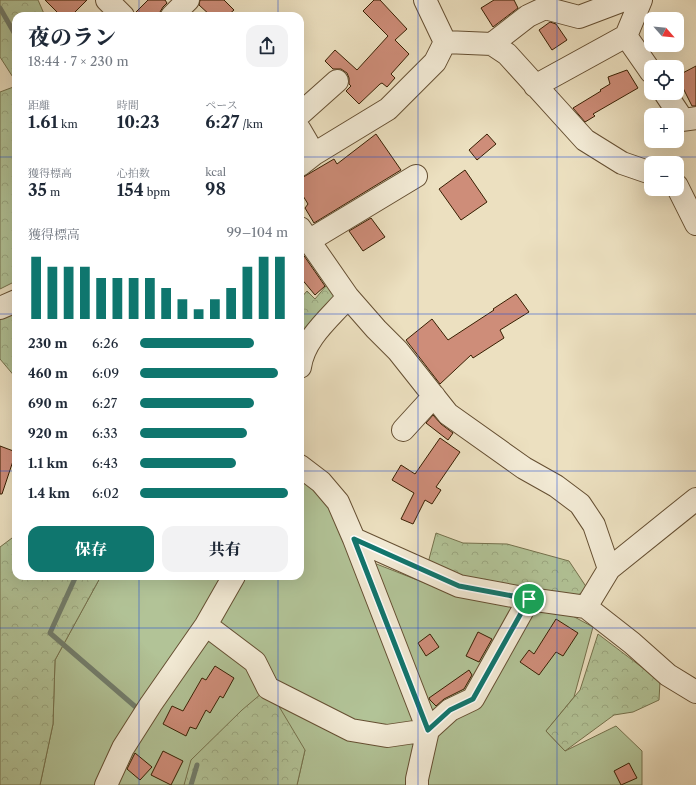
<!DOCTYPE html>
<html lang="ja">
<head>
<meta charset="utf-8">
<style>
  body { margin:0; font-family:"Libre Caslon Text","Noto Serif JP",serif; background:#f2f2f3; color:#1f2937; height:100vh; display:flex; flex-direction:column; font-size:15px; white-space:nowrap }
  * { box-sizing:border-box; margin:0 }
  p { font-size:13px; color:#747a83 }
  .icon { flex:none; width:22px; height:22px; fill:none; stroke:currentColor; stroke-width:2; stroke-linecap:round; stroke-linejoin:round }
  .map { position:relative; flex:1; overflow:hidden }
  .side { position:absolute; left:12px; top:12px; width:292px; height:568px; display:flex; flex-direction:column; background:#fff; border-radius:12px; box-shadow:0 4px 16px #0002 }
  .side>* { flex:none }
  .needle { width:26px; rotate:117deg }
  .fabs { position:absolute; left:644px; top:12px; display:grid; gap:8px }
  .fabs a { display:grid; place-items:center; width:40px; height:40px; border-radius:8px; background:#fff; box-shadow:0 4px 16px #0002; font-size:20px }
  .pin { position:absolute; display:grid; place-items:center; width:34px; height:34px; color:#fff; margin:-17px; border:2px solid #fff; border-radius:50%; box-shadow:0 1px 4px #0007 }
  .round { display:grid; place-items:center; flex:none; width:42px; height:42px; border-radius:12px; background:#f2f2f3 }
  .overview { display:flex; align-items:center; justify-content:space-between; height:68px; padding:0 16px }
  h1 { font-size:22px; font-weight:800; line-height:30px }
  .metrics { display:grid; grid-template-columns:repeat(3,1fr); gap:6px; height:68px; padding:4px 16px }
  .metrics div { display:grid; align-content:center }
  .metrics b { font-size:17px; font-weight:800 }
  .metrics small { font-size:11px; font-weight:400 }
  .metrics p { font-size:11px }
  .chart { height:112px; padding:8px 16px }
  .chart p { display:flex; justify-content:space-between }
  .chart svg { width:100%; height:72px; margin-top:4px; stroke:#0f766e; stroke-width:6 }
  .primary-button { display:flex; gap:8px; margin-top:auto; padding:8px 16px }
  .primary-button a { flex:1; height:46px; border-radius:12px; background:#0f766e; color:#fff; font-size:16px; font-weight:800; line-height:46px; text-align:center }
  .primary-button a+a { background:#f2f2f3; color:#1f2937 }
  ul { padding:0 16px; list-style:none; font-size:13px }
  li { display:grid; grid-template-columns:64px 48px 1fr; align-items:center; height:30px }
  li i { height:10px; border-radius:5px; background:#0f766e }
  .map>svg:first-child { display:block }
  .green { fill:#b2c397; stroke:#75714c }
  .forest { fill:url(#forest-crowns); stroke:#75714c }
  .lines { fill:none; stroke-linecap:round; stroke-linejoin:round }
  .stream { stroke:#727e6d; stroke-width:5 }
  .building { fill:#ce8d79; stroke:#381f02 }
  .minor-casing { stroke:#654f32; stroke-width:24 }
  .minor { stroke:#f3ebd6; stroke-width:22 }
  .route-casing { stroke:#fff; stroke-width:8 }
  .route { stroke:#0f766e; stroke-width:5 }
  .grid { fill:none; stroke:#1d4ed8; stroke-width:1; stroke-opacity:0.55 }
</style>
</head>
<body>
<div class="map">
<svg width="696" height="785" viewBox="0 0 696 785">
  <defs>
    <pattern id="forest-crowns" width="20" height="18" patternUnits="userSpaceOnUse"><rect width="20" height="18" fill="#b2c397"/><path d="M2 6a3 3 0 1 1 6 0M12 15a3 3 0 1 1 6 0" fill="none" stroke="#9aa780"/></pattern>
  </defs>
  <rect width="100%" height="100%" fill="#ece0c0"/>
  <filter id="stains"><feTurbulence type="fractalNoise" baseFrequency=".005" numOctaves="4"/><feColorMatrix values="0 0 0 0 .2 0 0 0 0 .09 0 0 0 0 .02 0 0 0 .5 -.17"/></filter>
  <radialGradient id="worn" r=".72"><stop offset=".6" stop-color="#630" stop-opacity="0"/><stop offset="1" stop-color="#630" stop-opacity=".3"/></radialGradient>
  <!-- green -->
  <path class="green" d="M300,480L320,492L337,516L351,554L453,594L481,601L567,613L593,627L574,697L546,731L565,751L616,726L642,751V785H297L305,750L195,785H40L53,724L55,660L101,576H300Z"/>
  <!-- forest -->
  <path class="forest" d="M0,0H38L45,16H16V82L0,57Z
    M16,86V281L0,289V92Z
    M331,280L348,297L300,368V299L307,291L315,299Z
    M16,309V378L0,359V319Z
    M436,533L463,543L507,544L569,561L587,588L576,597L479,584L428,563Z
    M16,535V576H101L55,660L53,724L40,785H0V547Z
    M598,634L660,681L659,700L633,712L614,715L565,751L546,731L580,690Z
    M268,688L305,750L297,785H184L191,760L242,710Z"/>
  <g class="lines">
    <!-- stream -->
    <path class="stream" d="M0,8L16,36
      M76,576L50,633L138,709
      M191,785L197,765"/>
  </g>
  <!-- building -->
  <path class="building" d="M45,0H87L71,16H61Z
    M148,0H165L167,3L163,7L160,12V16H135V13Z
    M200,0H224L234,10L227,16H211L199,5Z
    M374,0H380L407,29L395,40L409,54L391,74L395,78L387,87L382,83L380,84L359,104L346,91L351,86L349,84V78L347,73L341,69H333L325,61L335,50L357,70L388,36L363,11Z
    M494,0H514L518,8L493,27L481,8Z
    M550,22L556,24L567,40L552,50L539,30Z
    M696,66V106H692L677,76Z
    M627,70L638,88L593,114L595,116L585,122L573,108L601,91L600,90L610,84L608,77Z
    M376,134L401,170L314,223L305,208L308,204L300,191V179L334,159L337,164Z
    M487,134L496,144L477,160L469,150Z
    M465,170L487,202L461,220L439,189Z
    M371,218L385,237L363,251L349,231Z
    M300,250L325,286L315,295L300,277Z
    M516,294L529,312L500,330L504,338L473,358L471,355L440,384L406,340L432,319L448,340L494,310L493,309Z
    M433,415L441,424L453,433L448,440L426,423Z
    M440,438L460,452L436,487L441,490L432,504L425,500L413,524L401,519L414,493L392,480L401,465L415,474Z
    M0,446L16,452L2,494H0Z
    M556,619L578,633L563,656L556,652L539,675L520,662L529,650L534,654Z
    M478,632L492,639L479,662L466,656Z
    M430,634L439,647L426,656L418,643Z
    M215,666L234,678L223,698L220,696L210,713L206,710L196,729L190,727L186,736L163,724L172,706L183,711L202,678L206,680Z
    M469,670L472,675L464,689L444,699L436,706L430,700L429,698Z
    M163,751L183,761L171,785L151,775Z
    M135,753L152,767L140,780L127,769Z
    M629,763L637,778L621,785L614,771Z"/>
  <g class="lines">
    <!-- minor casing -->
    <g class="minor-casing">
      <path id="minor" d="M107,0L123,16
        M425,0L445,42
        M172,16L188,0
        M626,36L651,72
        M445,42L492,44L507,54L585,140L622,163L651,173
        M492,44L528,16L545,8L579,17L624,0
        M535,86L626,36L641,0
        M665,93L683,120L696,118
        M300,114L337,81
        M300,130L314,154
        M300,165L314,154L388,109L435,62L445,42
        M677,186L696,224
        M300,228L348,297C330,318 304,338 300,367
        M310,240L416,176
        M348,297L376,329L398,351L448,414L524,468L556,486L580,504L594,525L609,569L586,607
        M0,308L16,301
        M403,430L434,396
        M300,466L321,482L338,502L354,539L428,730L417,779V785
        M354,539L459,586L529,599
        M609,569L696,499
        M206,625L255,662L268,688L351,730L387,736L428,730L450,710L473,699L529,599L586,607L632,643L668,675L696,692
        M106,785L123,748L151,704L206,625L234,576"/>
    </g>
    <!-- minor -->
    <use href="#minor" class="minor"/>
  </g>
  <g class="lines">
    <!-- route casing -->
    <g class="route-casing">
      <path id="route" d="M354,539L459,586L529,599L473,699L450,710L428,730Z"/>
    </g>
    <!-- route -->
    <use href="#route" class="route"/>
  </g>
  <!-- grid -->
  <path class="grid" d="M139,0V16M278,0V16M418,0V785M557,0V785M0,157H16M300,157H696M0,314H16M300,314H696M0,471H16M300,471H696M139,576V785M278,576V785M0,628H696"/>
  <rect width="100%" height="100%" filter="url(#stains)"/>
  <rect width="100%" height="100%" fill="url(#worn)"/>
</svg>
<div class="fabs">
<a><svg class="needle" viewBox="-14 -14 28 28"><path d="M0-13l5 13h-10z" fill="#e53935"/><path d="M0 13l5-13h-10z" fill="#747a83"/></svg></a>
<a><svg class="icon" aria-label="locate" viewBox="0 0 24 24"><circle cx="12" cy="12" r="6"/><path d="M12 2v4M12 18v4M2 12h4M18 12h4"/></svg></a>
<a>+</a>
<a>−</a>
</div>
<div class="pin" style="left:529px;top:599px;background:#1e9e55"><svg class="icon" aria-label="arrive" viewBox="0 0 24 24"><path d="M6 21V4h12l-3 4 3 4H6"/></svg></div>
<section class="side">
<div class="overview"><div><h1>夜のラン</h1><p>18:44 · 7 × 230 m</p></div><a class="round"><svg class="icon" aria-label="share" viewBox="0 0 24 24"><path d="M12 15V3M7 8l5-5 5 5M5 13v7h14v-7"/></svg></a></div>
<div class="metrics">
<div><p>距離</p><b>1.61<small> km</small></b></div>
<div><p>時間</p><b>10:23</b></div>
<div><p>ペース</p><b>6:27<small> /km</small></b></div>
</div>
<div class="metrics">
<div><p>獲得標高</p><b>35<small> m</small></b></div>
<div><p>心拍数</p><b>154<small> bpm</small></b></div>
<div><p>kcal</p><b>98</b></div>
</div>
<div class="chart"><p><span>獲得標高</span>99–104 m</p>
<svg viewBox="0 0 160 44" preserveAspectRatio="none"><path d="M5 44V6M15 44V12M25 44V12M35 44V12M45 44V19M55 44V19M65 44V19M75 44V19M85 44V25M95 44V32M105 44V38M115 44V32M125 44V25M135 44V12M145 44V6M155 44V6"/></svg>
</div>
<ul>
<li><b>230 m</b>6:26<i style="width:77%"></i></li>
<li><b>460 m</b>6:09<i style="width:93%"></i></li>
<li><b>690 m</b>6:27<i style="width:77%"></i></li>
<li><b>920 m</b>6:33<i style="width:72%"></i></li>
<li><b>1.1 km</b>6:43<i style="width:65%"></i></li>
<li><b>1.4 km</b>6:02<i style="width:100%"></i></li>
</ul>
<div class="primary-button"><a>保存</a><a>共有</a></div>
</section>
</div>
</body>
</html>
